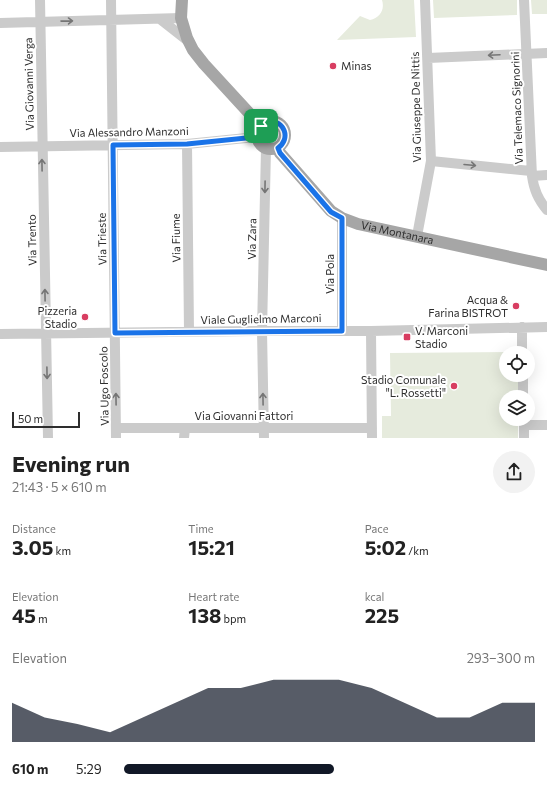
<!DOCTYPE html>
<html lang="en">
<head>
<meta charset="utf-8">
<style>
  body { margin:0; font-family:Commissioner,sans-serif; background:#f2f2f2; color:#222; height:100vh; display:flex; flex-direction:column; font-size:15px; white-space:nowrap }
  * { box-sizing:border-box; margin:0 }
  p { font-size:13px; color:#767676 }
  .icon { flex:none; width:22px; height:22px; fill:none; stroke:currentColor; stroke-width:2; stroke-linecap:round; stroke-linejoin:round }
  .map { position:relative; height:438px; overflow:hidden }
  .drawer { display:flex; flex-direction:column; background:#fff; flex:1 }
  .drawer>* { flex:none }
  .buttons { position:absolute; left:499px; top:346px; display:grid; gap:8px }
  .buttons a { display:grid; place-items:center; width:36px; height:36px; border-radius:50%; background:#fff; box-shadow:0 4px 16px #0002; font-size:20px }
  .scale { position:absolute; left:12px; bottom:10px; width:68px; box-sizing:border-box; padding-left:4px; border:2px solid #2e2e2e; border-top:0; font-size:11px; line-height:14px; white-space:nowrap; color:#2e2e2e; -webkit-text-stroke:3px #fff; paint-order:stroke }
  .pin { position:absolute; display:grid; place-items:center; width:34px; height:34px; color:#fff; margin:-17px; border-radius:8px; box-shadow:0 2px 6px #0006 }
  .round { display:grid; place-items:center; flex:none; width:42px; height:42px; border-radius:21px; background:#f2f2f2 }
  .overview { display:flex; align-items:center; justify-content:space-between; height:68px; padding:0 12px }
  h1 { font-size:22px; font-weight:700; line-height:30px }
  .stats { display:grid; grid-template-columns:repeat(3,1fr); gap:6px; height:68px; padding:4px 12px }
  .stats div { display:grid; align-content:center }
  .stats b { font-size:20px; font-weight:700 }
  .stats small { font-size:11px; font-weight:400 }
  .stats p { font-size:11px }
  .chart { height:112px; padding:8px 12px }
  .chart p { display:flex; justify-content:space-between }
  .chart svg { width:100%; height:72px; margin-top:4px; fill:#111827; opacity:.7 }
  ul { padding:0 12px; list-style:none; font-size:13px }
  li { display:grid; grid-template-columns:64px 48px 1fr; align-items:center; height:30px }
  li i { height:10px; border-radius:5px; background:#111827 }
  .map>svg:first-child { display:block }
  .green { fill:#e6ebdd }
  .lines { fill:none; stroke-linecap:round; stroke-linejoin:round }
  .minor { stroke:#cbcbcb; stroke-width:10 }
  .major { stroke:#a6a6a6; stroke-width:12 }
  .oneway { stroke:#757575 }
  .route-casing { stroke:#fff; stroke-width:8 }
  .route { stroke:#1a73e8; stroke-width:5 }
  .poi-dot { fill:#d83d61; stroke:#fff; stroke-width:1.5 }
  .labels { text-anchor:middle; stroke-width:4; stroke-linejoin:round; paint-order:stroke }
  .poi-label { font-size:11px; fill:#2e2e2e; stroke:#fff; text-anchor:end }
  .street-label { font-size:11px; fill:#2e2e2e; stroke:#fff }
</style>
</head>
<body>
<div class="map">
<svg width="547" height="438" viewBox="0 0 547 438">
  <rect width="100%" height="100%" fill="#fff"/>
  <!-- green -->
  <path class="green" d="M382,0H414L416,37L337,40L360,16L370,20C380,18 385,10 382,0Z
    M433,0H517V15L434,18Z
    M531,0H547V14H532Z
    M517,352L506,353V375H518V397H506V419H518V438H382V416H391L390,353Z"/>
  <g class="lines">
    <!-- minor -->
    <path class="minor" d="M40,0L48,438
      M111,0L116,438
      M524,0L532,176C534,190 538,199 547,210
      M160,19L188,41
      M0,23L181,18
      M428,58L547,53
      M187,144L189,332
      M0,147L187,144L257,137
      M431,161L531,171
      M532,176L547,175
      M342,218V331
      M417,236L431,161L425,0
      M522,327V353
      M371,331L372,438
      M0,334L262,331H371L547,327
      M523,375V397
      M524,419V438
      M524,425H547
      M116,428H372
      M184,438L185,428
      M264,438L262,331L266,148"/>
    <!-- major -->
    <g class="major">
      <path d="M182,0L181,18L187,38L193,50L204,64L261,126"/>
      <circle cx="271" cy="135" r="14"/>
      <path id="s1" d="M278,148L280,153L331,211L342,218L358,224L547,265"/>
    </g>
  </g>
  <!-- one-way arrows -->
  <defs><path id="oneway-shaft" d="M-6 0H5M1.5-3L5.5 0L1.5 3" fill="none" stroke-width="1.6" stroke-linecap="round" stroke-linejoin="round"/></defs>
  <g class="oneway">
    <use href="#oneway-shaft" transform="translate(67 21) rotate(-1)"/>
    <use href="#oneway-shaft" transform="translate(494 55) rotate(177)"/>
    <use href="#oneway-shaft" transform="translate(42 165) rotate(-91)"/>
    <use href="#oneway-shaft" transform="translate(470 165) rotate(5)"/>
    <use href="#oneway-shaft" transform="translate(265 187) rotate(91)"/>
    <use href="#oneway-shaft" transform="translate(45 295) rotate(-91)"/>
    <use href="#oneway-shaft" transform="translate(47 373) rotate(89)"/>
    <use href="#oneway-shaft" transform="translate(116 399) rotate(-91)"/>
    <use href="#oneway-shaft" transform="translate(263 399) rotate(-91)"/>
  </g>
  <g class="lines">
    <!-- route casing -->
    <g class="route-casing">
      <path id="route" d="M268,121C285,120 291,139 278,148L280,153L331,212L342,218V331L115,333L113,145L187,144L257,137C257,129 261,125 268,121Z"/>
    </g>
    <!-- route -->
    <use href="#route" class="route"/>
  </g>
  <!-- markers -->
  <g class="poi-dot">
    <circle cx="333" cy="66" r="4"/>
    <circle cx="516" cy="306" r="4"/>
    <circle cx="85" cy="317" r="4"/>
    <rect x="403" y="333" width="8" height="8" rx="2"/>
    <circle cx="454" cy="386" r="4"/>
  </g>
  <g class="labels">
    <!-- poi labels -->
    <g class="poi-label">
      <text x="341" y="70" text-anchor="start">Minas</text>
      <text x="508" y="304">Acqua &amp;<tspan x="508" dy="13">Farina BISTROT</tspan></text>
      <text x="77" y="315">Pizzeria<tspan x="77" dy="13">Stadio</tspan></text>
      <text x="415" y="335" text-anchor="start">V. Marconi<tspan x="415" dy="13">Stadio</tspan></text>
      <text x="446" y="384">Stadio Comunale<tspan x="446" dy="13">"L. Rossetti"</tspan></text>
    </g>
    <!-- street labels -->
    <g class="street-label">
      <text transform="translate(29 84) rotate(-91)" y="4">Via Giovanni Verga</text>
      <text transform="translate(416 107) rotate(-91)" y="4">Via Giuseppe De Nittis</text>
      <text transform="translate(517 108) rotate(-92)" y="4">Via Telemaco Signorini</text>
      <text transform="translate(129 132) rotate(-1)" y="4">Via Alessandro Manzoni</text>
      <text dy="4" stroke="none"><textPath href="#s1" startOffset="153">Via Montanara</textPath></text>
      <text transform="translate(176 238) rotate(-91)" y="4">Via Fiume</text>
      <text transform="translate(102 239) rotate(-91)" y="4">Via Trieste</text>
      <text transform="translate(252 239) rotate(-89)" y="4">Via Zara</text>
      <text transform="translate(32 240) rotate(-91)" y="4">Via Trento</text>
      <text transform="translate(330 274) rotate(-90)" y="4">Via Pola</text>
      <text transform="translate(261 319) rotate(-1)" y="4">Viale Guglielmo Marconi</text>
      <text transform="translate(104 386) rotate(-91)" y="4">Via Ugo Foscolo</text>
      <text x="244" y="420">Via Giovanni Fattori</text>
    </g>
  </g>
</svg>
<div class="buttons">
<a><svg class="icon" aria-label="locate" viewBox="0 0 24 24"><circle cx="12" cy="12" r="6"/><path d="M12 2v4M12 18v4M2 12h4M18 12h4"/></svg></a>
<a><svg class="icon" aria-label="layers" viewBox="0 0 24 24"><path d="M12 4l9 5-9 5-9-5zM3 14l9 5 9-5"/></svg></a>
</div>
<div class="scale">50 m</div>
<div class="pin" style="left:261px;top:126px;background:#1e9e55"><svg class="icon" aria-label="arrive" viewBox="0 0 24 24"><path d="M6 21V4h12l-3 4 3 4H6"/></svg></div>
</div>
<section class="drawer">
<div class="overview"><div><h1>Evening run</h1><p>21:43 · 5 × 610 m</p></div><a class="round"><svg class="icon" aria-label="share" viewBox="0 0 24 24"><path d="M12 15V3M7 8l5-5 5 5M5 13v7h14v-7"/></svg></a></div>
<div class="stats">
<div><p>Distance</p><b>3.05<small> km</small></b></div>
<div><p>Time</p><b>15:21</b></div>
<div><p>Pace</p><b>5:02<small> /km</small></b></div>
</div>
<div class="stats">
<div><p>Elevation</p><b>45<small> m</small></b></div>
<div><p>Heart rate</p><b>138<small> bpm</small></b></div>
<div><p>kcal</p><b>225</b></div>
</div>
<div class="chart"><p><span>Elevation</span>293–300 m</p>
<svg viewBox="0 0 160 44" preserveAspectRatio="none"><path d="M0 44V20L10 29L20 33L30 38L40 29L50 20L60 11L70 11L80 6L90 6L100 6L110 11L120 20L130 29L140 29L150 20L160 20V44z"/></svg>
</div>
<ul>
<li><b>610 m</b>5:29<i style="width:51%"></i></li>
</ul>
</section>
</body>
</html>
